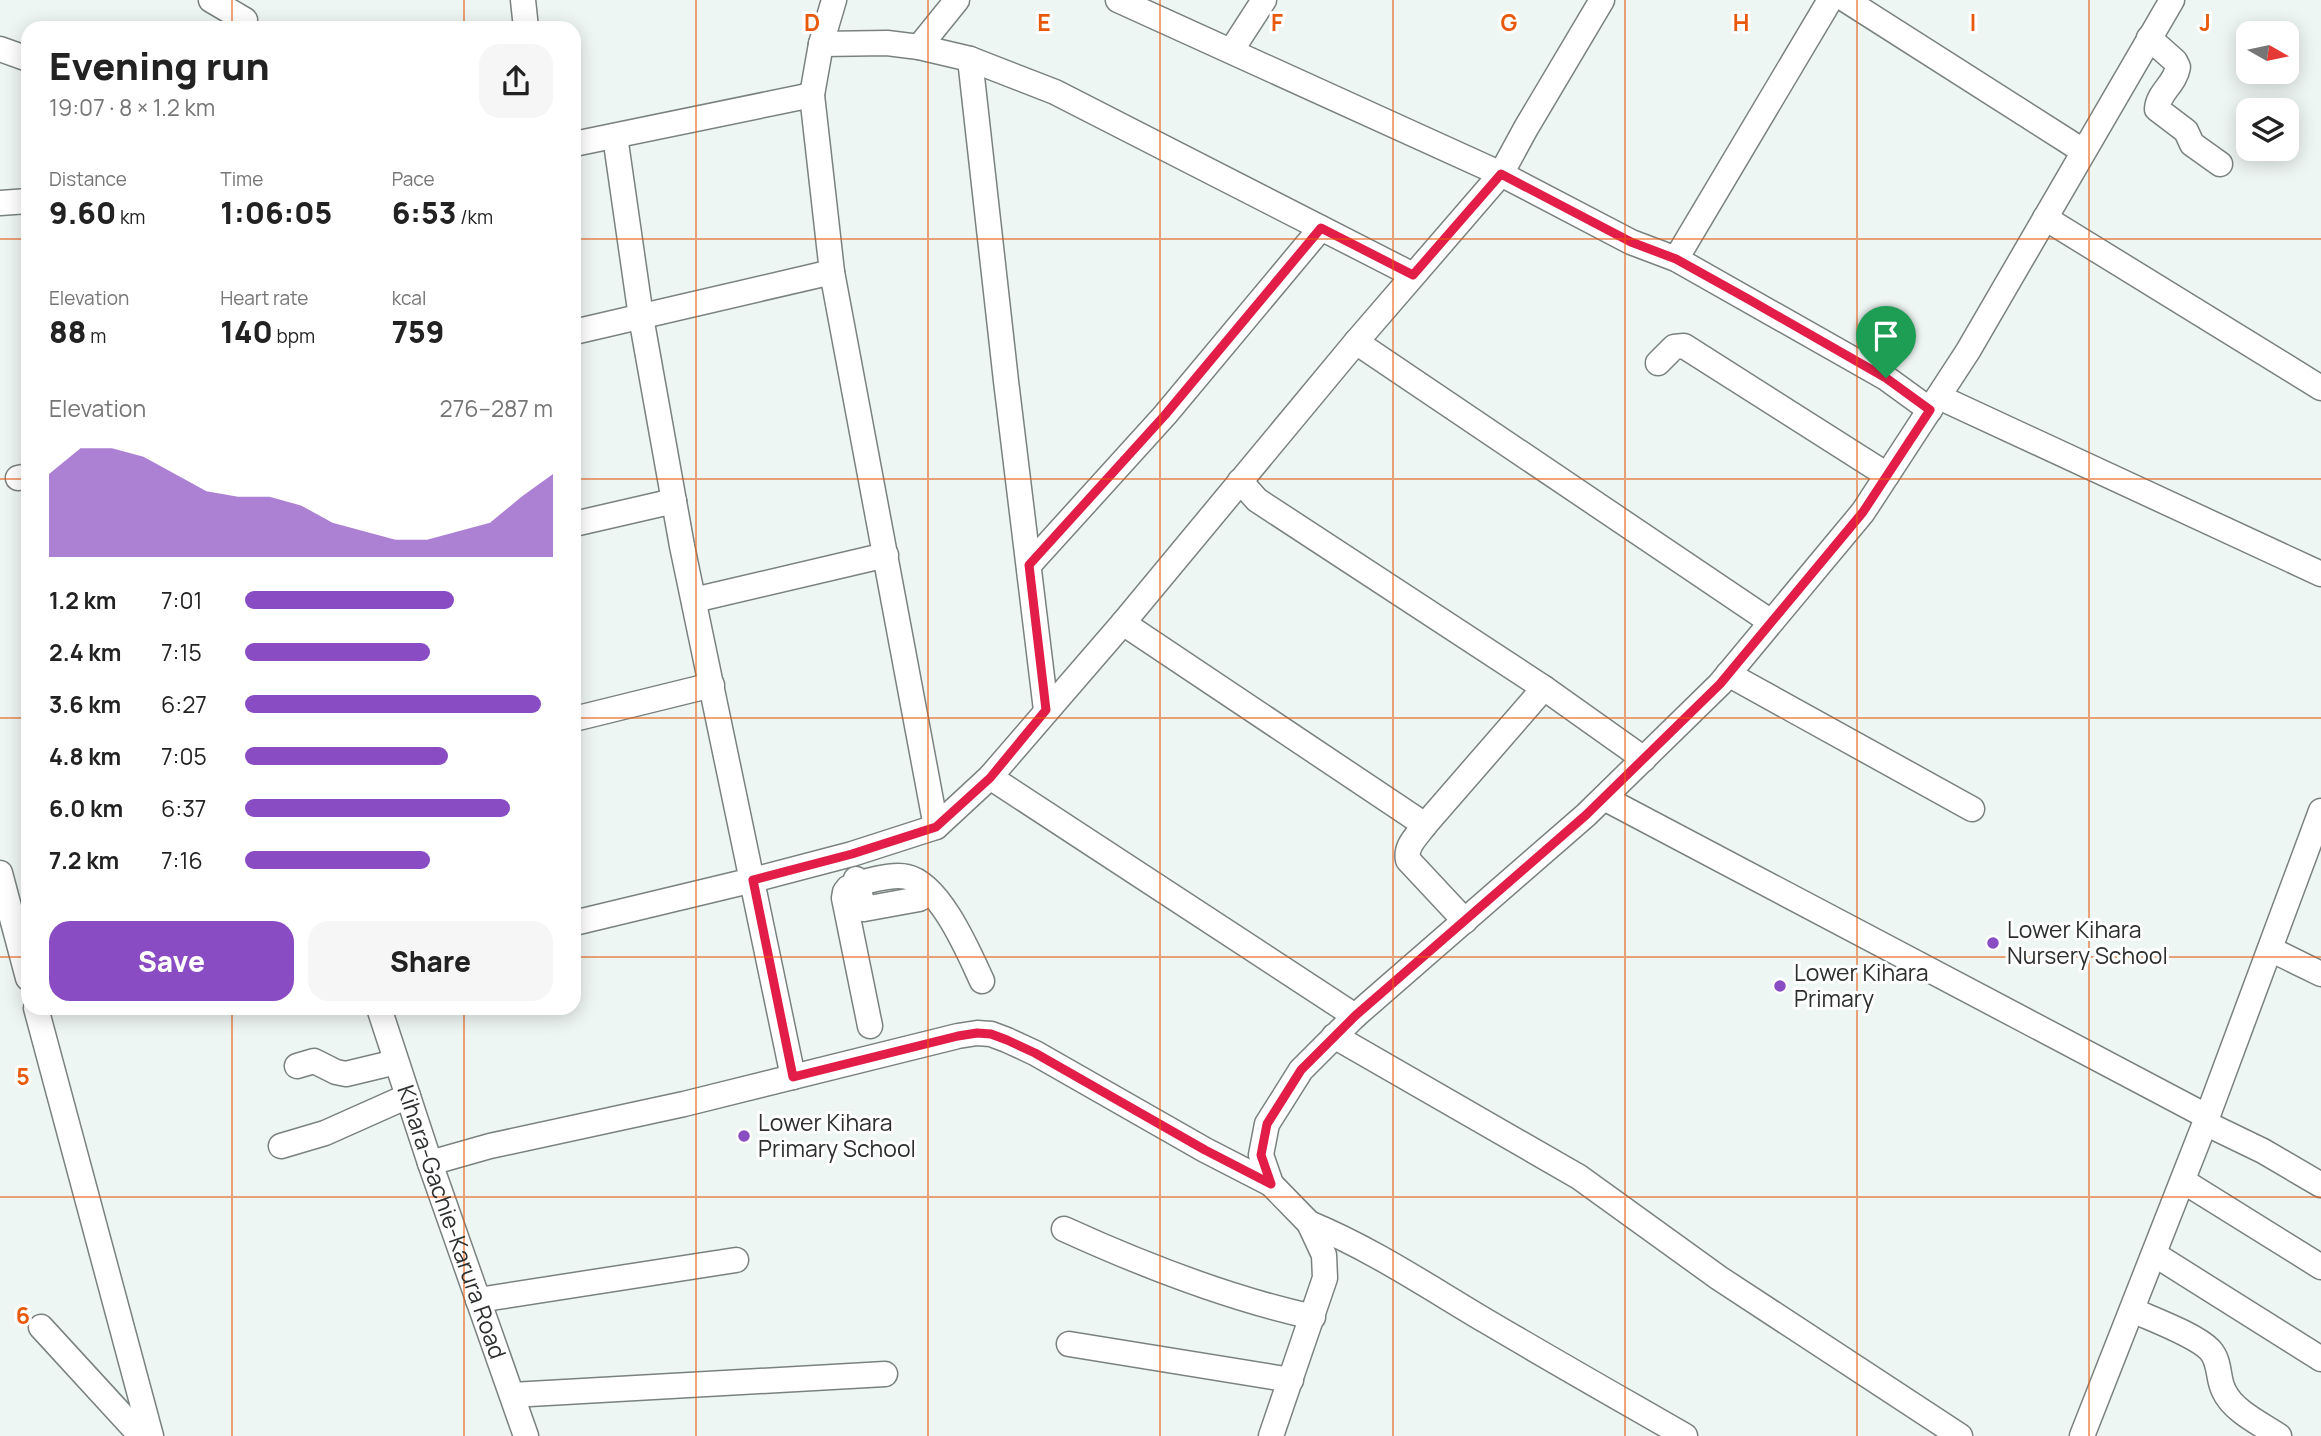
<!DOCTYPE html>
<html lang="en">
<head>
<meta charset="utf-8">
<style>
  body { margin:0; font-family:Manrope,sans-serif; background:#f6f6f6; color:#222; height:100vh; display:flex; flex-direction:column; font-size:26px; white-space:nowrap }
  * { box-sizing:border-box; margin:0 }
  p { font-size:23px; color:#767676 }
  .icon { flex:none; width:38px; height:38px; fill:none; stroke:currentColor; stroke-width:2; stroke-linecap:round; stroke-linejoin:round }
  .map { position:relative; flex:1; overflow:hidden }
  .side { position:absolute; left:21px; top:21px; width:560px; height:994px; display:flex; flex-direction:column; background:#fff; border-radius:21px; box-shadow:0 4px 18px #0003 }
  .side>* { flex:none }
  .needle { width:46px; rotate:99deg }
  .buttons { position:absolute; left:2236px; top:21px; display:grid; gap:14px }
  .buttons a { display:grid; place-items:center; width:63px; height:63px; border-radius:14px; background:#fff; box-shadow:0 4px 18px #0003; font-size:35px }
  .pin { position:absolute; display:grid; place-items:center; width:60px; height:60px; color:#fff; margin:-72px -30px; border-radius:50% 50% 50% 0; rotate:-45deg; box-shadow:0 0 7px #0007 }
  .pin .icon { rotate:45deg }
  .round { display:grid; place-items:center; flex:none; width:74px; height:74px; border-radius:21px; background:#f6f6f6 }
  .headline { display:flex; align-items:center; justify-content:space-between; height:119px; padding:0 28px }
  h1 { font-size:38px; font-weight:800; line-height:52px }
  .stats { display:grid; grid-template-columns:repeat(3,1fr); gap:10px; height:119px; padding:7px 28px }
  .stats div { display:grid; align-content:center }
  .stats b { font-size:30px; font-weight:800 }
  .stats small { font-size:19px; font-weight:400 }
  .stats p { font-size:19px }
  .chart { height:196px; padding:14px 28px }
  .chart p { display:flex; justify-content:space-between }
  .chart svg { width:100%; height:126px; margin-top:7px; fill:#8a4cc2; opacity:.7 }
  .action { display:flex; gap:14px; margin-top:auto; padding:14px 28px }
  .action a { flex:1; height:80px; border-radius:21px; background:#8a4cc2; color:#fff; font-size:28px; font-weight:800; line-height:80px; text-align:center }
  .action a+a { background:#f6f6f6; color:#222 }
  ul { padding:0 28px; list-style:none; font-size:23px }
  li { display:grid; grid-template-columns:112px 84px 1fr; align-items:center; height:52px }
  li i { height:18px; border-radius:9px; background:#8a4cc2 }
  .map>svg:first-child { display:block }
  .lines { fill:none; stroke-linecap:round; stroke-linejoin:round }
  .minor-casing { stroke:#7a827f; stroke-width:27 }
  .minor { stroke:#fff; stroke-width:24 }
  .route-casing { stroke:#fff; stroke-width:14 }
  .route { stroke:#e11d48; stroke-width:9 }
  .grid { fill:none; stroke:#e8590c; stroke-width:2; stroke-opacity:0.55 }
  .poi-dot { fill:#8a4cc2; stroke:#fff; stroke-width:2.5 }
  .labels { text-anchor:middle; stroke-width:6; stroke-linejoin:round; paint-order:stroke }
  .poi-label { font-size:23px; fill:#2c2f2e; stroke:#fff; text-anchor:start }
  .street-label { font-size:23px; fill:#2c2f2e; stroke:#fff }
  .grid-label { font-size:23px; text-anchor:middle; font-weight:bold; fill:#e8590c; stroke:#fff; stroke-width:6; stroke-linejoin:round; paint-order:stroke }
</style>
</head>
<body>
<div class="map">
<svg width="2321" height="1436" viewBox="0 0 2321 1436">
  <rect width="100%" height="100%" fill="#eef6f3"/>
  <g class="lines">
    <!-- minor casing -->
    <g class="minor-casing">
      <g id="minor">
        <path d="M211,0L245,20"/>
        <path d="M523,0L526,28"/>
        <path d="M834,0L821,44L812,95L832,272L936,827"/>
        <path d="M1118,0L1501,174L1631,242L1676,259L1886,378L1930,410"/>
        <path d="M1846,0L2083,151"/>
        <path d="M2149,38L2175,61L2178,67C2175,84 2158,93 2157,109L2186,131L2192,144L2220,164"/>
        <path d="M821,44L887,43L919,47L970,59L1006,381L1046,710"/>
        <path d="M919,47L957,0"/>
        <path d="M0,49L28,59"/>
        <path d="M1231,51L1264,0"/>
        <path d="M970,59L1055,92L1413,275"/>
        <path d="M615,136L641,317L682,546L793,1077"/>
        <path d="M574,144L812,95"/>
        <path d="M0,203L28,201"/>
        <path d="M2045,218L2321,388"/>
        <path d="M1676,259L1830,0"/>
        <path d="M574,332L832,272"/>
        <path d="M1356,342L1771,622"/>
        <path d="M1658,363L1674,347L1684,346L1887,475"/>
        <path d="M1939,397L2321,574"/>
        <path d="M18,478L28,476"/>
        <path d="M1240,481L1257,500L1544,688L1644,759"/>
        <path d="M574,524L674,501"/>
        <path d="M1029,565L1165,415L1321,228"/>
        <path d="M694,600L886,555"/>
        <path d="M1123,623L1425,825"/>
        <path d="M1728,674L1972,809"/>
        <path d="M574,719L712,685"/>
        <path d="M990,777L1355,1016"/>
        <path d="M1604,798L2208,1117"/>
        <path d="M0,873L28,978"/>
        <path d="M856,879L864,909L919,899L930,893"/>
        <path d="M1465,921L1408,860C1405,846 1417,836 1425,825L1544,688"/>
        <path d="M574,923L753,880L852,854L936,827L990,777L1123,623L1356,342L1501,174L1526,128L1602,0"/>
        <path d="M2270,949L2321,974"/>
        <path d="M36,1008L151,1436"/>
        <path id="s1" d="M379,1008L430,1163L526,1436"/>
        <path d="M870,1026L844,898L845,892L848,888C861,882 893,873 907,877C940,884 969,953 982,981"/>
        <path d="M1334,1036L1579,1177L1719,1278L1960,1436"/>
        <path d="M297,1066L314,1061L336,1072L346,1074L396,1062"/>
        <path d="M2205,1123L2263,1151L2321,1185"/>
        <path d="M281,1146L325,1133L408,1096"/>
        <path d="M430,1163L490,1146L684,1104L958,1036L977,1033L991,1034L1007,1040L1035,1053L1205,1150L1271,1184"/>
        <path d="M2183,1181L2321,1267"/>
        <path d="M1309,1223C1372,1249 1427,1286 1486,1321C1552,1360 1619,1398 1685,1436"/>
        <path d="M1064,1229C1143,1265 1227,1298 1313,1317"/>
        <path d="M2154,1254L2321,1359"/>
        <path d="M478,1300L736,1260"/>
        <path d="M2132,1310C2152,1319 2196,1335 2210,1350C2221,1362 2217,1378 2224,1391C2233,1411 2261,1424 2279,1436"/>
        <path d="M41,1327L141,1436"/>
        <path d="M1069,1344L1291,1380"/>
        <path d="M512,1395L885,1374"/>
        <path d="M1271,1436L1325,1278L1324,1255L1309,1223L1271,1184L1261,1155L1267,1124L1301,1070L1355,1016L1586,815L1720,684L1863,512L1968,351L2172,0"/>
        <path d="M2082,1436L2205,1123L2321,811"/>
      </g>
    </g>
    <!-- minor -->
    <use href="#minor" class="minor"/>
  </g>
  <g class="lines">
    <!-- route casing -->
    <g class="route-casing">
      <path id="route" d="M1501,174L1631,242L1676,259L1748,299L1886,378L1930,410L1863,512L1720,684L1586,815L1355,1016L1301,1070L1267,1124L1261,1155L1271,1184L1205,1150L1035,1053L1007,1040L991,1034L977,1033L958,1036L793,1077L753,880L852,854L936,827L990,778L1046,710L1029,565L1165,415L1321,228L1413,275Z"/>
    </g>
    <!-- route -->
    <use href="#route" class="route"/>
  </g>
  <!-- grid -->
  <path class="grid" d="M232,0V28M464,0V28M696,0V1436M928,0V1436M1160,0V1436M1393,0V1436M1625,0V1436M1857,0V1436M2089,0V1436M0,239H28M574,239H2321M0,479H28M574,479H2321M0,718H28M574,718H2321M0,957H28M574,957H2321M232,1008V1436M464,1008V1436M0,1197H2321"/>
  <!-- markers -->
  <g class="poi-dot">
    <circle cx="1993" cy="943" r="7"/>
    <circle cx="1780" cy="986" r="7"/>
    <circle cx="744" cy="1136" r="7"/>
  </g>
  <g class="labels">
    <!-- poi labels -->
    <g class="poi-label">
      <text x="2007" y="938">Lower Kihara<tspan x="2007" dy="26">Nursery School</tspan></text>
      <text x="1794" y="981">Lower Kihara<tspan x="1794" dy="26">Primary</tspan></text>
      <text x="758" y="1131">Lower Kihara<tspan x="758" dy="26">Primary School</tspan></text>
    </g>
    <!-- street labels -->
    <g class="street-label">
      <text dy="8" stroke="none"><textPath href="#s1" startOffset="226">Kihara-Gachie-Karura Road</textPath></text>
    </g>
  </g>
  <g class="grid-label">
    <text x="812" y="31">D</text>
    <text x="1044" y="31">E</text>
    <text x="1277" y="31">F</text>
    <text x="1509" y="31">G</text>
    <text x="1741" y="31">H</text>
    <text x="1973" y="31">I</text>
    <text x="2205" y="31">J</text>
    <text x="23" y="1085">5</text>
    <text x="23" y="1324">6</text>
  </g>
</svg>
<div class="buttons">
<a><svg class="needle" viewBox="-14 -14 28 28"><path d="M0-13l5 13h-10z" fill="#e53935"/><path d="M0 13l5-13h-10z" fill="#767676"/></svg></a>
<a><svg class="icon" aria-label="layers" viewBox="0 0 24 24"><path d="M12 4l9 5-9 5-9-5zM3 14l9 5 9-5"/></svg></a>
</div>
<div class="pin" style="left:1886px;top:378px;background:#1e9e55"><svg class="icon" aria-label="arrive" viewBox="0 0 24 24"><path d="M6 21V4h12l-3 4 3 4H6"/></svg></div>
<section class="side">
<div class="headline"><div><h1>Evening run</h1><p>19:07 · 8 × 1.2 km</p></div><a class="round"><svg class="icon" aria-label="share" viewBox="0 0 24 24"><path d="M12 15V3M7 8l5-5 5 5M5 13v7h14v-7"/></svg></a></div>
<div class="stats">
<div><p>Distance</p><b>9.60<small> km</small></b></div>
<div><p>Time</p><b>1:06:05</b></div>
<div><p>Pace</p><b>6:53<small> /km</small></b></div>
</div>
<div class="stats">
<div><p>Elevation</p><b>88<small> m</small></b></div>
<div><p>Heart rate</p><b>140<small> bpm</small></b></div>
<div><p>kcal</p><b>759</b></div>
</div>
<div class="chart"><p><span>Elevation</span>276–287 m</p>
<svg viewBox="0 0 160 44" preserveAspectRatio="none"><path d="M0 44V15L10 6L20 6L30 9L40 15L50 21L60 23L70 23L80 26L90 32L100 35L110 38L120 38L130 35L140 32L150 23L160 15V44z"/></svg>
</div>
<ul>
<li><b>1.2 km</b>7:01<i style="width:68%"></i></li>
<li><b>2.4 km</b>7:15<i style="width:60%"></i></li>
<li><b>3.6 km</b>6:27<i style="width:96%"></i></li>
<li><b>4.8 km</b>7:05<i style="width:66%"></i></li>
<li><b>6.0 km</b>6:37<i style="width:86%"></i></li>
<li><b>7.2 km</b>7:16<i style="width:60%"></i></li>
</ul>
<div class="action"><a>Save</a><a>Share</a></div>
</section>
</div>
</body>
</html>
